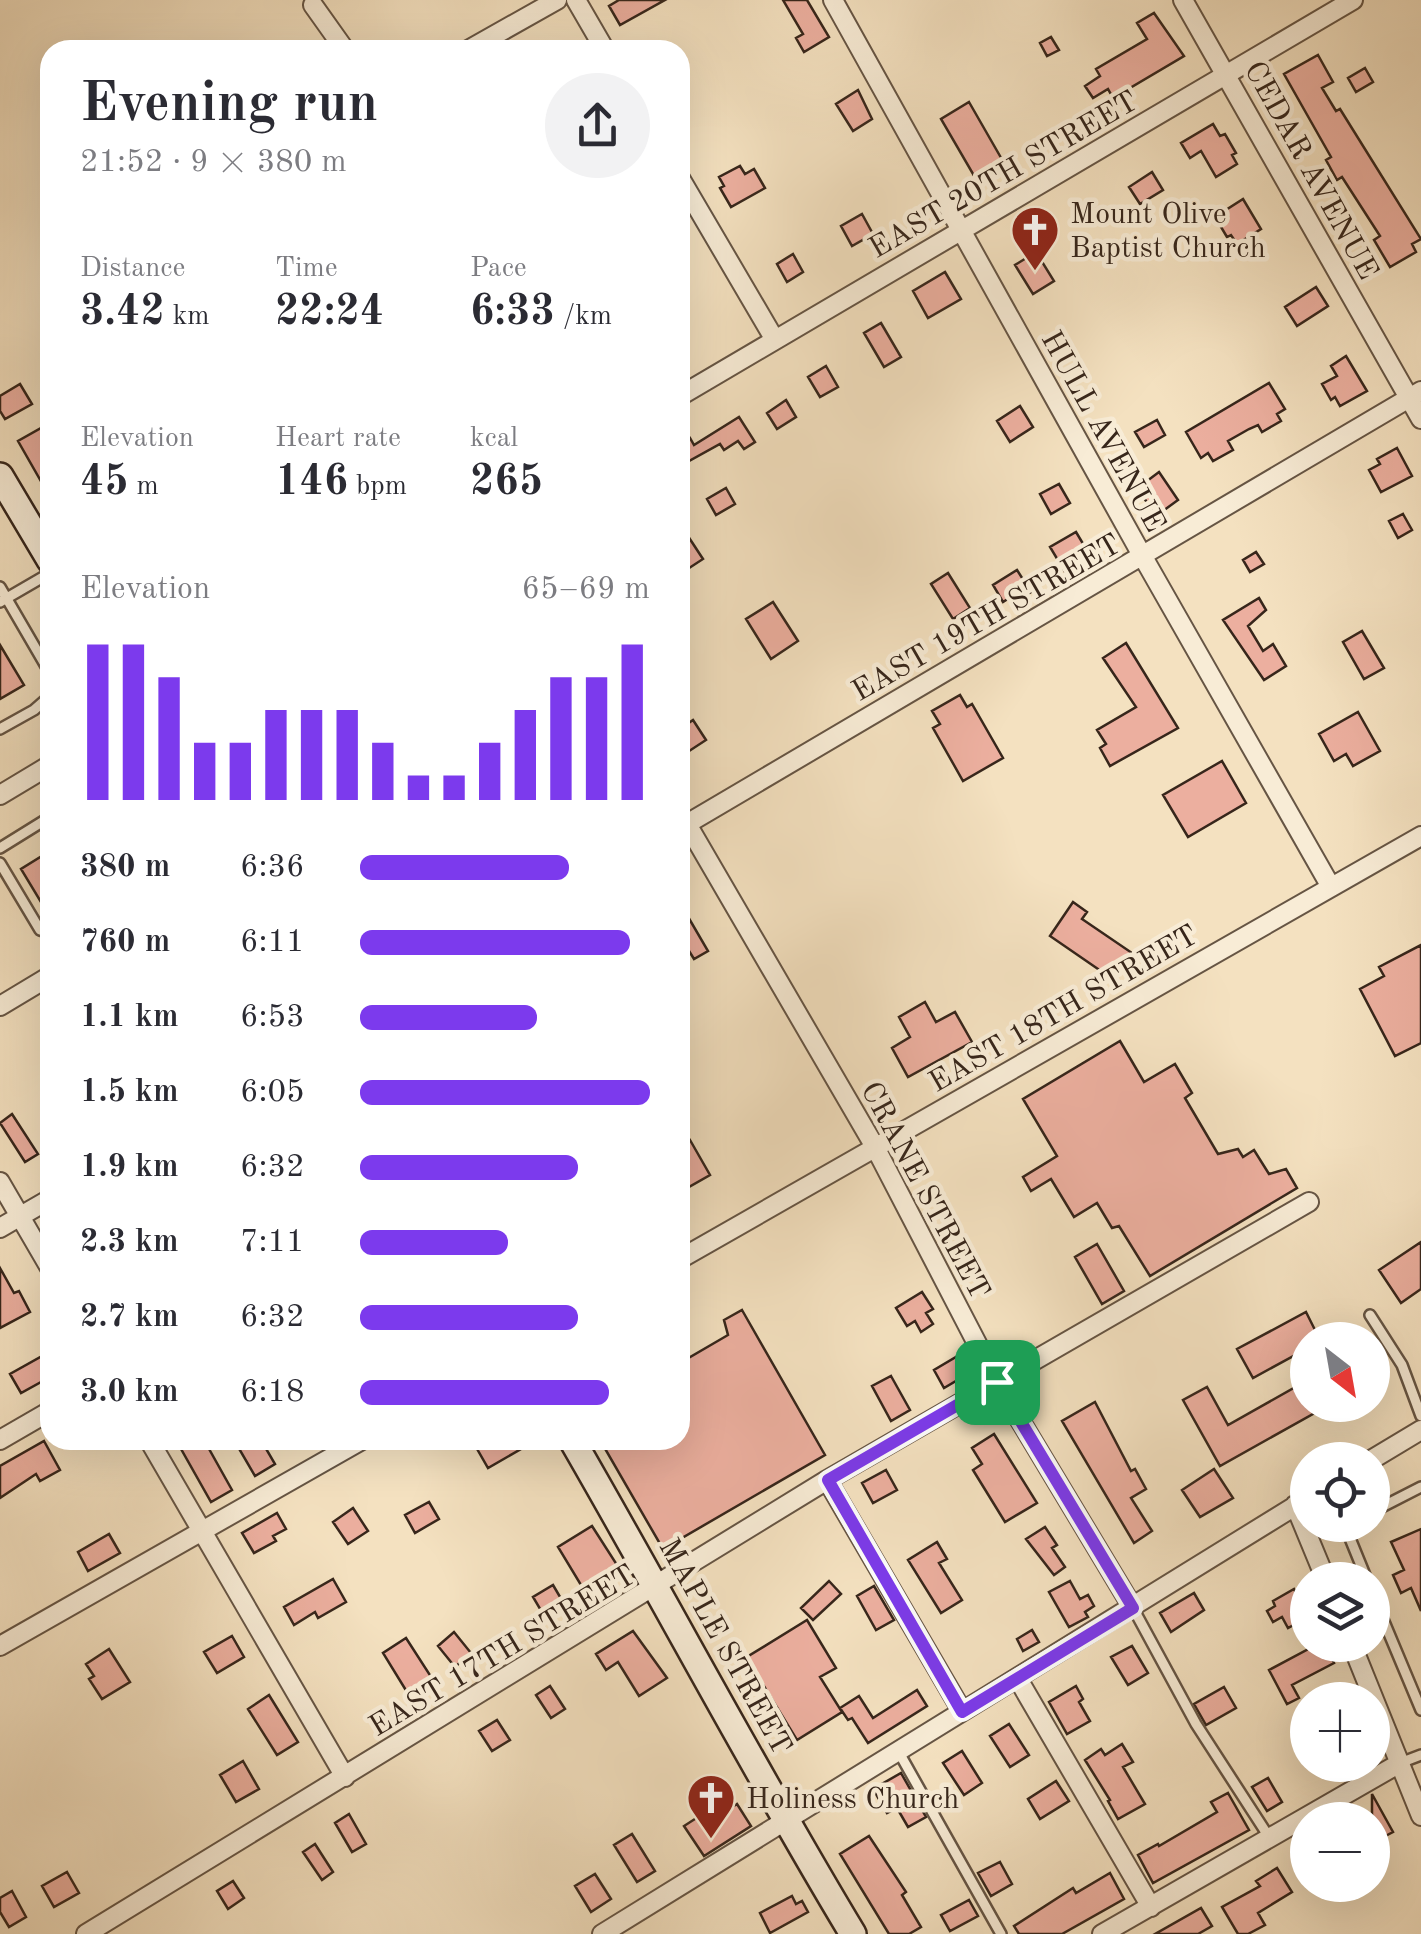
<!DOCTYPE html>
<html lang="en">
<head>
<meta charset="utf-8">
<style>
  body { margin:0; font-family:"Old Standard TT",serif; background:#f2f2f3; color:#2b2b33; height:100vh; display:flex; flex-direction:column; font-size:38px; white-space:nowrap }
  * { box-sizing:border-box; margin:0 }
  p { font-size:32px; color:#7c7c81 }
  .icon { flex:none; width:55px; height:55px; fill:none; stroke:currentColor; stroke-width:2; stroke-linecap:round; stroke-linejoin:round }
  .map { position:relative; flex:1; overflow:hidden }
  .details { position:absolute; left:40px; top:40px; width:650px; height:1410px; display:flex; flex-direction:column; background:#fff; border-radius:30px; box-shadow:0 10px 40px #0002 }
  .details>* { flex:none }
  .needle { width:65px; rotate:149deg }
  .buttons { position:absolute; left:1290px; top:1322px; display:grid; gap:20px }
  .buttons a { display:grid; place-items:center; width:100px; height:100px; border-radius:50%; background:#fff; box-shadow:0 10px 40px #0002; font-size:50px }
  .pin { position:absolute; display:grid; place-items:center; width:85px; height:85px; color:#fff; margin:-42px; border-radius:20px; box-shadow:0 5px 15px #0006 }
  .round { display:grid; place-items:center; flex:none; width:105px; height:105px; border-radius:52px; background:#f2f2f3 }
  .headline { display:flex; align-items:center; justify-content:space-between; height:170px; padding:0 40px }
  h1 { font-size:55px; font-weight:700; line-height:75px }
  .metrics { display:grid; grid-template-columns:repeat(3,1fr); gap:15px; height:170px; padding:10px 40px }
  .metrics div { display:grid; align-content:center }
  .metrics b { font-size:42px; font-weight:700 }
  .metrics small { font-size:28px; font-weight:400 }
  .metrics p { font-size:28px }
  .chart { height:280px; padding:20px 40px }
  .chart p { display:flex; justify-content:space-between }
  .chart svg { width:100%; height:180px; margin-top:10px; stroke:#7c3aed; stroke-width:6 }
  ul { padding:0 40px; list-style:none; font-size:32px }
  li { display:grid; grid-template-columns:160px 120px 1fr; align-items:center; height:75px }
  li i { height:25px; border-radius:12px; background:#7c3aed }
  .map>svg:first-child { display:block }
  .building { fill:#ecaf9f; stroke:#37261b; stroke-width:2.5 }
  .lines { fill:none; stroke-linecap:round; stroke-linejoin:round }
  .lane-casing { stroke:#654; stroke-width:14 }
  .street-casing { stroke:#654; stroke-width:22 }
  .secondary-casing { stroke:#37261b; stroke-width:30 }
  .lane { stroke:#f8ecd6; stroke-width:9 }
  .street { stroke:#f8ecd6; stroke-width:18 }
  .secondary { stroke:#f8ecd6; stroke-width:25 }
  .route-casing { stroke:#fff; stroke-width:20 }
  .route { stroke:#7c3aed; stroke-width:12 }
  .labels { text-anchor:middle; stroke-width:9; stroke-linejoin:round; paint-order:stroke }
  .street-label { font-size:30px; fill:#37261b; stroke:#f8ecd6 }
  .poi-label { font-size:30px; fill:#37261b; stroke:#f8ecd6; text-anchor:start }
</style>
</head>
<body>
<div class="map">
<svg width="1421" height="1934" viewBox="0 0 1421 1934">
  <rect width="100%" height="100%" fill="#f4e1c0"/>
  <filter id="stains"><feTurbulence type="fractalNoise" baseFrequency=".002" numOctaves="4"/><feColorMatrix values="0 0 0 0 .2 0 0 0 0 .09 0 0 0 0 .02 0 0 0 .5 -.17"/></filter>
  <radialGradient id="worn" r=".72"><stop offset=".6" stop-color="#630" stop-opacity="0"/><stop offset="1" stop-color="#630" stop-opacity=".3"/></radialGradient>
  <!-- building -->
  <path class="building" d="M619,0H665L620,25L609,6Z
    M783,0H807L829,37L804,52L796,38L803,34Z
    M1154,13L1184,56L1113,98L1108,89L1093,98L1085,86L1100,76L1096,69L1147,39L1137,23Z
    M1051,37L1059,50L1047,56L1040,43Z
    M1318,55L1333,82L1322,88L1336,111L1340,109L1421,239L1412,244L1416,252L1390,267L1374,240L1380,236L1342,177L1337,180L1326,160L1331,157L1284,74Z
    M1365,68L1373,82L1356,92L1348,78Z
    M858,90L872,119L853,131L836,104Z
    M969,102L1008,170L980,186L941,119Z
    M1213,124L1220,136L1225,134L1236,153L1232,155L1237,164L1216,177L1201,151L1190,158L1181,143Z
    M740,166L745,174L754,169L765,188L731,207L720,188L724,186L719,177Z
    M1152,172L1163,190L1140,204L1129,187Z
    M1243,199L1261,229L1237,244L1231,235L1227,237L1215,217Z
    M862,214L873,234L852,246L841,226Z
    M1036,252L1054,281L1033,294L1015,265Z
    M793,254L803,272L787,282L777,264Z
    M945,272L961,299L928,318L913,291Z
    M1316,287L1328,306L1297,326L1285,307Z
    M881,323L901,357L884,367L864,333Z
    M1346,356L1367,391L1340,406L1335,397L1331,400L1322,384L1337,376L1331,366Z
    M826,366L838,387L820,397L808,377Z
    M1269,383L1285,409L1277,414L1281,421L1262,432L1258,425L1249,429L1228,441L1233,450L1213,461L1208,453L1201,458L1186,432Z
    M20,384L32,404L5,419L0,411V396Z
    M786,400L796,417L777,429L767,413Z
    M1020,406L1033,427L1010,442L997,421Z
    M739,417L755,442L744,449L738,441L724,450L720,444L689,461L680,444L690,438L694,445Z
    M1157,420L1165,435L1144,447L1135,432Z
    M50,423V497L18,441Z
    M1397,448L1412,476L1381,492L1369,470L1380,464L1377,459Z
    M1159,472L1178,500L1156,516L1144,498L1150,494L1143,484Z
    M1059,484L1070,503L1051,514L1040,494Z
    M726,488L735,504L716,515L707,499Z
    M1403,514L1412,530L1398,538L1389,521Z
    M680,524L703,559L680,574Z
    M1076,532L1091,557L1065,572L1050,547Z
    M1256,552L1264,564L1250,572L1243,560Z
    M1017,570L1031,592L1017,600L1014,595L1003,602L993,585Z
    M948,573L970,608L953,619L931,584Z
    M1259,598L1266,610L1248,626L1263,651L1273,644L1286,666L1264,680L1223,620Z
    M773,602L798,641L771,659L746,619Z
    M1362,631L1384,668L1364,679L1343,642Z
    M1126,643L1178,728L1110,766L1100,748L1106,744L1097,730L1136,707L1103,658Z
    M0,645L24,685L0,699Z
    M960,695L967,707L972,704L1003,758L963,781L933,728L940,724L932,711Z
    M1358,712L1380,751L1353,766L1346,754L1334,761L1319,734Z
    M693,720L706,740L680,757V729Z
    M1222,761L1246,803L1188,837L1163,795Z
    M50,851V917L21,869Z
    M1073,902L1087,912L1082,919L1132,953L1114,980L1050,936Z
    M680,903L708,951L694,959L686,946L680,950Z
    M1421,945V1043L1395,1056L1360,989L1384,976L1379,967Z
    M925,1002L936,1022L955,1012L972,1042L908,1077L892,1048L910,1037L899,1017Z
    M1120,1041L1144,1082L1175,1064L1192,1093L1185,1098L1218,1154L1238,1149L1243,1157L1254,1150L1269,1174L1286,1169L1297,1188L1150,1276L1119,1226L1112,1228L1097,1203L1074,1217L1051,1179L1031,1191L1023,1177L1057,1156L1023,1099Z
    M12,1114L38,1154L25,1162L0,1123Z
    M690,1140L710,1175L680,1192V1146Z
    M1421,1242V1289L1401,1303L1379,1270Z
    M1097,1244L1124,1291L1102,1304L1075,1257Z
    M0,1268L14,1293L19,1291L30,1312L0,1328Z
    M922,1292L933,1309L926,1313L933,1324L921,1332L915,1321L907,1326L896,1308Z
    M742,1310L825,1455L663,1549L600,1440H680V1363L728,1335L724,1320Z
    M1306,1312L1320,1340H1308V1348L1253,1378L1237,1349Z
    M961,1354L971,1372L944,1388L934,1370Z
    M44,1355L50,1366V1377L21,1393L10,1374Z
    M891,1376L910,1410L891,1421L872,1386Z
    M1308,1380V1405H1329L1220,1466L1183,1400L1207,1387L1228,1425Z
    M1095,1402L1131,1471L1135,1469L1146,1489L1131,1498L1152,1531L1134,1543L1062,1421Z
    M994,1434L1037,1503L1005,1522L973,1470L982,1464L972,1448Z
    M176,1440H204L232,1490L211,1502Z
    M234,1440H261L275,1464L255,1476Z
    M472,1440H516L521,1449L488,1468Z
    M44,1441L60,1470L40,1481L36,1474L0,1498V1466Z
    M1214,1469L1233,1498L1200,1517L1182,1490Z
    M886,1470L897,1490L873,1503L862,1483Z
    M429,1502L439,1519L415,1533L405,1515Z
    M353,1508L368,1531L348,1544L333,1522Z
    M277,1513L286,1529L273,1536L276,1541L254,1553L242,1533Z
    M592,1526L619,1568L584,1590L558,1547Z
    M1045,1527L1057,1545L1052,1548L1065,1567L1054,1575L1026,1539Z
    M1421,1529V1611L1411,1588L1401,1593L1393,1575L1404,1570L1391,1542Z
    M109,1534L120,1553L88,1571L78,1552Z
    M937,1542L947,1559L939,1563L962,1600L941,1613L908,1560Z
    M333,1579L346,1602L318,1618L315,1612L294,1625L284,1607Z
    M829,1581L841,1594L813,1620L801,1608Z
    M1070,1581L1080,1599L1088,1595L1094,1606L1085,1612L1088,1617L1069,1627L1049,1592Z
    M553,1585L566,1607L546,1619L533,1597Z
    M874,1586L894,1620L876,1630L857,1596Z
    M1294,1589L1308,1617L1288,1628L1282,1617L1273,1622L1267,1611L1275,1606L1273,1601Z
    M1194,1593L1204,1610L1171,1632L1160,1613Z
    M807,1620L836,1668L820,1677L842,1712L797,1740L756,1673L752,1676L742,1660Z
    M1032,1630L1039,1642L1023,1651L1017,1639Z
    M633,1631L667,1678L639,1696L618,1662L606,1670L596,1654Z
    M454,1632L471,1653L455,1667L438,1646Z
    M232,1636L244,1657L217,1673L204,1652Z
    M406,1638L437,1686L424,1694L419,1685L407,1692L383,1653Z
    M1316,1645H1324L1334,1663L1292,1685L1299,1698L1287,1704L1269,1670Z
    M1132,1646L1148,1673L1128,1685L1111,1657Z
    M109,1649L130,1682L102,1699L89,1679L94,1676L86,1664Z
    M550,1686L565,1709L551,1718L536,1695Z
    M1076,1686L1083,1699L1079,1702L1090,1721L1067,1734L1049,1702Z
    M1224,1687L1236,1708L1206,1725L1194,1704Z
    M917,1690L927,1706L868,1743L852,1718L848,1720L840,1708L859,1696L873,1718Z
    M269,1695L298,1742L277,1755L248,1709Z
    M497,1720L510,1740L492,1751L479,1731Z
    M1009,1724L1029,1755L1010,1767L990,1736Z
    M1122,1744L1133,1762L1123,1767L1145,1804L1118,1819L1108,1801L1110,1800L1085,1760L1101,1749L1105,1755Z
    M962,1751L982,1783L964,1795L943,1763Z
    M243,1761L259,1789L236,1802L220,1775Z
    M901,1773L926,1817L908,1827L897,1808L887,1813L873,1789Z
    M1268,1778L1282,1802L1267,1811L1252,1787Z
    M1056,1781L1069,1801L1040,1819L1028,1799Z
    M1228,1793L1249,1830L1153,1883L1138,1855L1158,1844L1159,1846L1217,1812L1211,1802Z
    M1372,1794L1393,1832L1372,1843Z
    M737,1804L751,1826L704,1856L684,1826L712,1808L718,1816Z
    M349,1814L366,1844L352,1852L335,1823Z
    M632,1834L655,1871L637,1882L614,1845Z
    M869,1836L906,1892L902,1895L921,1927L909,1934H889L840,1854Z
    M315,1844L333,1872L322,1880L303,1852Z
    M1000,1862L1012,1884L991,1896L978,1873Z
    M1277,1868L1292,1892L1258,1913L1265,1925L1248,1934H1238L1222,1907L1260,1886L1256,1881Z
    M67,1872L79,1893L54,1907L42,1886Z
    M1110,1873L1124,1899L1062,1934H1019L1014,1926L1073,1888L1076,1893Z
    M595,1874L611,1899L591,1912L575,1886Z
    M233,1881L244,1898L228,1909L217,1891Z
    M12,1891L26,1917L9,1927L0,1912V1898Z
    M792,1896L796,1904L802,1901L808,1912L770,1933L760,1913Z
    M969,1900L978,1916L950,1931L941,1915Z
    M1201,1908L1212,1926L1198,1934H1155Z"/>
  <g class="lines">
    <!-- lane casing -->
    <g class="lane-casing">
      <path id="lane" d="M0,587L50,673
        M0,602L50,573
        M0,729L34,710L50,696
        M0,848L50,817
        M0,863L40,930L50,933
        M1370,1315L1402,1365L1421,1416
        M1372,1512L1421,1487
        M1347,1525L1345,1526L1367,1580
        M1372,1593L1421,1710
        M1133,1608L1196,1724L1269,1837
        M897,1749L1001,1934
        M1400,1763L1421,1755"/>
    </g>
    <!-- street casing -->
    <g class="street-casing">
      <path id="street" d="M576,0L605,50
        M833,0L1143,557L1331,887
        M1183,0L1421,419
        M313,5L345,50
        M468,50L557,0
        M680,178L775,340
        M680,396L1353,0
        M0,795L50,765
        M687,824L875,1147L997,1382L1133,1608
        M680,828L1421,391
        M0,1006L50,976
        M0,1182L50,1268
        M0,1228L50,1199
        M680,1259L1421,836
        M0,1440L50,1411
        M149,1440L345,1777
        M1371,1460L1421,1430
        M827,1480L962,1711
        M1295,1505L1326,1580
        M1352,1645L1421,1816
        M0,1646L362,1440
        M1018,1679L1151,1907
        M86,1934L827,1480L1309,1202
        M602,1934L1308,1498
        M1102,1934L1400,1763"/>
    </g>
    <!-- secondary casing -->
    <g class="secondary-casing">
      <path id="secondary" d="M0,476L50,560
        M572,1440C667,1604 755,1772 853,1934"/>
    </g>
    <!-- lane -->
    <use href="#lane" class="lane"/>
    <!-- street -->
    <use href="#street" class="street"/>
    <!-- secondary -->
    <use href="#secondary" class="secondary"/>
  </g>
  <g class="lines">
    <!-- route casing -->
    <g class="route-casing">
      <path id="route" d="M997,1382L1133,1608L962,1712L828,1480Z"/>
    </g>
    <!-- route -->
    <use href="#route" class="route"/>
  </g>
  <!-- icons -->
  <defs>
    <g id="church-pin" transform="scale(2.5)"><path d="M0 17L-7.5 6A9.5 9.5 0 1 1 7.5 6Z" fill="#8f2418" stroke="#f8ecd6"/><path d="M-1.2-6h2.4v3.5h3.3v2.4h-3.3V6h-2.4V-.1h-3.3v-2.4h3.3Z" fill="#fff"/></g>
  </defs>
  <g fill-rule="evenodd">
    <use href="#church-pin" x="1035" y="230"/>
    <use href="#church-pin" x="711" y="1798"/>
  </g>
  <g class="labels">
    <!-- street labels -->
    <g class="street-label">
      <text transform="translate(1312 170) rotate(61)" y="10">CEDAR AVENUE</text>
      <text transform="translate(1003 174) rotate(-30)" y="10">EAST 20TH STREET</text>
      <text transform="translate(1104 431) rotate(61)" y="10">HULL AVENUE</text>
      <text transform="translate(986 617) rotate(-30)" y="10">EAST 19TH STREET</text>
      <text transform="translate(1063 1008) rotate(-30)" y="10">EAST 18TH STREET</text>
      <text transform="translate(926 1190) rotate(62)" y="10">CRANE STREET</text>
      <text transform="translate(726 1646) rotate(61)" y="10">MAPLE STREET</text>
      <text transform="translate(502 1650) rotate(-31)" y="10">EAST 17TH STREET</text>
    </g>
    <!-- poi labels -->
    <g class="poi-label">
      <text x="1070" y="223">Mount Olive<tspan x="1070" dy="34">Baptist Church</tspan></text>
      <text x="746" y="1808">Holiness Church</text>
    </g>
  </g>
  <rect width="100%" height="100%" filter="url(#stains)"/>
  <rect width="100%" height="100%" fill="url(#worn)"/>
</svg>
<div class="buttons">
<a><svg class="needle" viewBox="-14 -14 28 28"><path d="M0-13l5 13h-10z" fill="#e53935"/><path d="M0 13l5-13h-10z" fill="#7c7c81"/></svg></a>
<a><svg class="icon" aria-label="locate" viewBox="0 0 24 24"><circle cx="12" cy="12" r="6"/><path d="M12 2v4M12 18v4M2 12h4M18 12h4"/></svg></a>
<a><svg class="icon" aria-label="layers" viewBox="0 0 24 24"><path d="M12 4l9 5-9 5-9-5zM3 14l9 5 9-5"/></svg></a>
<a>+</a>
<a>−</a>
</div>
<div class="pin" style="left:997px;top:1382px;background:#1e9e55"><svg class="icon" aria-label="arrive" viewBox="0 0 24 24"><path d="M6 21V4h12l-3 4 3 4H6"/></svg></div>
<section class="details">
<div class="headline"><div><h1>Evening run</h1><p>21:52 · 9 × 380 m</p></div><a class="round"><svg class="icon" aria-label="share" viewBox="0 0 24 24"><path d="M12 15V3M7 8l5-5 5 5M5 13v7h14v-7"/></svg></a></div>
<div class="metrics">
<div><p>Distance</p><b>3.42<small> km</small></b></div>
<div><p>Time</p><b>22:24</b></div>
<div><p>Pace</p><b>6:33<small> /km</small></b></div>
</div>
<div class="metrics">
<div><p>Elevation</p><b>45<small> m</small></b></div>
<div><p>Heart rate</p><b>146<small> bpm</small></b></div>
<div><p>kcal</p><b>265</b></div>
</div>
<div class="chart"><p><span>Elevation</span>65–69 m</p>
<svg viewBox="0 0 160 44" preserveAspectRatio="none"><path d="M5 44V6M15 44V6M25 44V14M35 44V30M45 44V30M55 44V22M65 44V22M75 44V22M85 44V30M95 44V38M105 44V38M115 44V30M125 44V22M135 44V14M145 44V14M155 44V6"/></svg>
</div>
<ul>
<li><b>380 m</b>6:36<i style="width:72%"></i></li>
<li><b>760 m</b>6:11<i style="width:93%"></i></li>
<li><b>1.1 km</b>6:53<i style="width:61%"></i></li>
<li><b>1.5 km</b>6:05<i style="width:100%"></i></li>
<li><b>1.9 km</b>6:32<i style="width:75%"></i></li>
<li><b>2.3 km</b>7:11<i style="width:51%"></i></li>
<li><b>2.7 km</b>6:32<i style="width:75%"></i></li>
<li><b>3.0 km</b>6:18<i style="width:86%"></i></li>
</ul>
</section>
</div>
</body>
</html>
